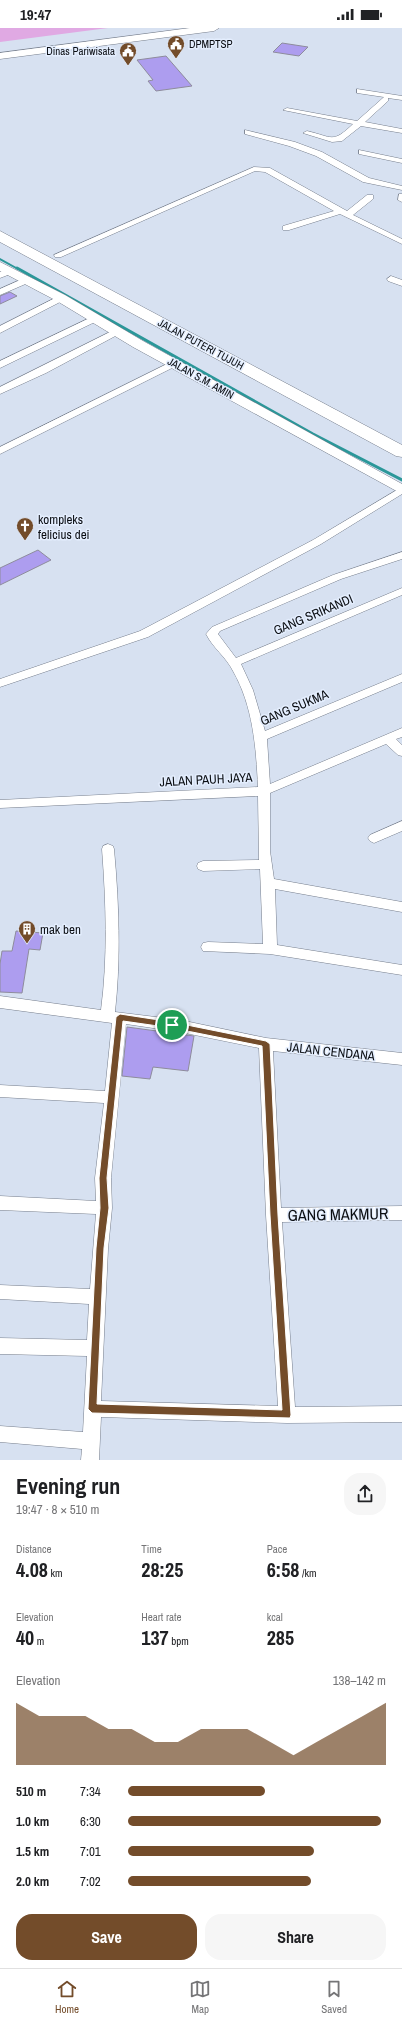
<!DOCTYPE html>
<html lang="en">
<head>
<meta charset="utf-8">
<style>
  body { margin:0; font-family:"Archivo Narrow",sans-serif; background:#f6f6f6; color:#202124; height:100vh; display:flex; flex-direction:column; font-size:15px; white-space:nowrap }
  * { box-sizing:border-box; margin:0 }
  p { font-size:13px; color:#757577 }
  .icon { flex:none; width:22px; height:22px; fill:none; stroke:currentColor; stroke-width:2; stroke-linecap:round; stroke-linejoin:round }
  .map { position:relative; height:1432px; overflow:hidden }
  .panel { display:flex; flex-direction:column; background:#fff; flex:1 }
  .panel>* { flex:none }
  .pin { position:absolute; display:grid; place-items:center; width:34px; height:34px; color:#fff; margin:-17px; border:2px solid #fff; border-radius:50%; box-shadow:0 1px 4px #0007 }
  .round { display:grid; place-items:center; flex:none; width:42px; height:42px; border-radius:16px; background:#f6f6f6 }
  .overview { display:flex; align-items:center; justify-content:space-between; height:68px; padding:0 16px }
  h1 { font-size:22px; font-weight:700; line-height:30px }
  .stats { display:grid; grid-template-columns:repeat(3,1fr); gap:6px; height:68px; padding:4px 16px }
  .stats div { display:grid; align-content:center }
  .stats b { font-size:20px; font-weight:700 }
  .stats small { font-size:11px; font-weight:400 }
  .stats p { font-size:11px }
  .chart { height:112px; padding:8px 16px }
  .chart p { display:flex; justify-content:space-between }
  .chart svg { width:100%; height:72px; margin-top:4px; fill:#734c2a; opacity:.7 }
  .cta { display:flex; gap:8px; margin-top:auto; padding:8px 16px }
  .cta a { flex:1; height:46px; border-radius:16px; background:#734c2a; color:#fff; font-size:16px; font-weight:700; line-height:46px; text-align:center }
  .cta a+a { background:#f6f6f6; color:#202124 }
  ul { padding:0 16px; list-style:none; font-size:13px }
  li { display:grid; grid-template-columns:64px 48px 1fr; align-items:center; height:30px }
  li i { height:10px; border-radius:5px; background:#734c2a }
  .status { display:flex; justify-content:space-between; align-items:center; height:28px; padding:0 20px; background:#fff; direction:ltr }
  .status svg { height:11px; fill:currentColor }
  .menu { display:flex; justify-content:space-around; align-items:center; height:56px; border-top:1px solid #e0e0e0; background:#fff; font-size:11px; color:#757577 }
  .menu a { display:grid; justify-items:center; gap:2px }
  .menu .on { color:#734c2a }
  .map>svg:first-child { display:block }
  .green { fill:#e0a9e3 }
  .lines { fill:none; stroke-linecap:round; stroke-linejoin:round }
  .stream-far1 { stroke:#2b9799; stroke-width:2 }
  .stream { stroke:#2b9799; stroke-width:3 }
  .building { fill:#ad9def; stroke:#8e8c9c }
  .street-casing { stroke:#767e8c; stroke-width:1 }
  .secondary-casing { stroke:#767e8c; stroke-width:1 }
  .primary-casing { stroke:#767e8c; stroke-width:1 }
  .highway-casing { stroke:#767e8c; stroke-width:1 }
  .street { fill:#fff; fill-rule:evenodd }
  .secondary { fill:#fff; fill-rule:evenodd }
  .primary { fill:#fff; fill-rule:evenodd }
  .highway { fill:#fff; fill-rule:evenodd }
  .route { fill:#734c2a; stroke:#fff; fill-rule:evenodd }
  .labels { text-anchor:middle; stroke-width:3; stroke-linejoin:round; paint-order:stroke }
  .far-poi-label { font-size:11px; fill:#0b0e13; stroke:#e4eefe; text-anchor:start }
  .far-street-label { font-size:11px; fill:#0b0e13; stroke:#e4eefe }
  .poi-label { font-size:13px; fill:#0b0e13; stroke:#e4eefe; text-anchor:start }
  .street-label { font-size:13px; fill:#0b0e13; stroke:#e4eefe }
  .near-street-label { font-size:16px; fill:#0b0e13; stroke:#e4eefe }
</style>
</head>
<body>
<div class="status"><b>19:47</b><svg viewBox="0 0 49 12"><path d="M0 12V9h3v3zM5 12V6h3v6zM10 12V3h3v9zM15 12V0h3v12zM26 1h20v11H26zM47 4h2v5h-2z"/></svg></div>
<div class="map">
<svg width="402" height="1432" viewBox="0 0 402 1432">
  <rect width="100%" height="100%" fill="#d7e1f1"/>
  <!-- green -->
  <path class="green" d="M0,0H108L0,14Z"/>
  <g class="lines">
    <!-- stream-far1 -->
    <path class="stream-far1" d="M0,231L18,241"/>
    <!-- stream -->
    <path class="stream" d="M17,240L313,406L402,452"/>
  </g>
  <!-- building -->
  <path class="building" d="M282,15L308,19L299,28L273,24Z
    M166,28L192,58L156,63L148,53L153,52L137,32Z
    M10,264L17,268L0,276V268Z
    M38,522L51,532L0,557V540Z
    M16,903L43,905L40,922L29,921L22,965L0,964V936L2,923H12Z
    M127,999L194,1008L188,1043L153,1039L150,1051L122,1048Z"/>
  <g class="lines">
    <!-- street casing -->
    <g class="street-casing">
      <path id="street" d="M357,61L402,68V72L388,70V73L365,94L402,101V105L361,98L342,113L332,114L303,105L307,103C333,109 332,116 353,96L283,82L287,80L357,93L384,69L357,65Z
        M245,102L295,114L322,124L369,150L402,158V162L363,154L316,128L289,118L245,106Z
        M359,122L402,131V135L359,126Z
        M254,139L270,140L347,183L367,167H373V171L353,187L402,211V216L340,186L289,202H283V198L334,183L265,144L255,143L61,229H55L54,227Z
        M399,166H402V174L398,172Z
        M10,240L14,243L13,245L0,250V244Z
        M391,248L402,252V258L388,253L387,251Z
        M27,249L31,252L30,254L0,267V261Z
        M61,267L64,268V272L0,305V298Z
        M96,287L100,290L99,292L0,340V333Z
        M118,300L121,301V305L46,345L0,366V359Z
        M175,332L178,333V337L0,426V419Z
        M402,459V466L321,516L148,609L0,659V651L140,603L313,512Z
        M402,524V531L341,551L220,603L218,606L236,630L402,560V567L241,636L253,662L265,703L402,646V654L267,711L270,756L402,700V709L396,711L402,717V728L398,727L386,716L270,765V823L274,851L402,874V884L275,861L277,917L402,937V947L270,926L203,923L201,919L203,915L208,914L263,916L260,841L203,843L198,841L197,838L198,835L203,833L259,832L258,768L0,780V772L258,759C256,719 253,678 233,643C226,629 213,620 206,606L212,599L333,547Z
        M402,793V803L374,815L370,813L368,810L370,807Z
        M108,816L113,818L114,821C119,875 121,930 115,984L180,992L266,1010L402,1025V1037L273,1023L281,1180L402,1178V1192L282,1194L295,1379L402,1378V1394L287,1395L101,1389L99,1432H81L82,1421L0,1414V1398L83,1404L87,1328L0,1326V1310L87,1312L89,1276L0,1271V1257L90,1261L96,1186L0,1182V1168L96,1173L95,1150L104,1075L0,1069V1057L105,1063L112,995L0,980V968L101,982C108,929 106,874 102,821L103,818ZM126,996L180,1004L259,1020L266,1187L278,1378L101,1373L108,1221L112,1180L111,1150Z"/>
    </g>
    <!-- secondary casing -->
    <g class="secondary-casing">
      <path id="secondary" d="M0,234L65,267L143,313L402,456V466L133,319L57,273L0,243Z"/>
    </g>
    <!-- primary casing -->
    <g class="primary-casing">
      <path id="primary" d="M190,0H219L214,3L0,31V25Z"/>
    </g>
    <!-- highway casing -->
    <g class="highway-casing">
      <path id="highway" d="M0,203L402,417V429L396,428L0,214Z"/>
    </g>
    <!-- street -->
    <use href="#street" class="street"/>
    <!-- secondary -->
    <use href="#secondary" class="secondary"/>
    <!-- primary -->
    <use href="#primary" class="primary"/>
    <!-- highway -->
    <use href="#highway" class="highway"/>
  </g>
  <!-- route -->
  <path class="route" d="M120,986L172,994L266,1013L270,1016L278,1187L291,1387L290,1390L92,1385L88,1381L96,1220L100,1180L99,1150L116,989ZM123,993L172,1000L262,1018L270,1187L282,1382L97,1376L104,1220L109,1180L107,1150Z"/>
  <!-- icons -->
  <defs>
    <g id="civic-pin" transform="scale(0.9)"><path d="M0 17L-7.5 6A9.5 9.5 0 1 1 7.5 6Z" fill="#734c2a" stroke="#e4eefe"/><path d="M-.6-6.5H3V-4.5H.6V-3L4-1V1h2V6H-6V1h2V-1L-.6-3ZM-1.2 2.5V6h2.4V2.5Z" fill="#fff"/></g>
    <g id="church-pin" transform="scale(0.9)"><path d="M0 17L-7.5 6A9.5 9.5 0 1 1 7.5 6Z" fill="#734c2a" stroke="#e4eefe"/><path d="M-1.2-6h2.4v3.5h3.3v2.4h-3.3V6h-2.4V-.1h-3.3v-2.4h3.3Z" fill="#fff"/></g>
    <g id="building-pin" transform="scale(0.9)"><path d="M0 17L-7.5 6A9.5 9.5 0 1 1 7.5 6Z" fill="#734c2a" stroke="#e4eefe"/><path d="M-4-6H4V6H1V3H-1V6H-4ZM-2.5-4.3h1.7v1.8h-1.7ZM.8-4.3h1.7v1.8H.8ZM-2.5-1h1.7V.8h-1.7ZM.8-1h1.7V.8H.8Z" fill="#fff"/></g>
  </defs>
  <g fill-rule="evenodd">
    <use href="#civic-pin" x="176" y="16"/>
    <use href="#civic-pin" x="128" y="23"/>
    <use href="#church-pin" x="25" y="498"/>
    <use href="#building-pin" x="27" y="901"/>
  </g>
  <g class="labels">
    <!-- far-poi labels -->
    <g class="far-poi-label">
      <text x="189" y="20">DPMPTSP</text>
      <text x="115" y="27" text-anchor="end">Dinas Pariwisata</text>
    </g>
    <!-- far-street labels -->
    <g class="far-street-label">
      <text transform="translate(201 316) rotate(28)" y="4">JALAN PUTERI TUJUH</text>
      <text transform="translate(201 350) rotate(29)" y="4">JALAN S.M. AMIN</text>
    </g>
    <!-- poi labels -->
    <g class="poi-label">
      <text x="38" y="496">kompleks<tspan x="38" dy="15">felicius dei</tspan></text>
      <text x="40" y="906">mak ben</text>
    </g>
    <!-- street labels -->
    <g class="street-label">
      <text transform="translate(313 586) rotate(-23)" y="5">GANG SRIKANDI</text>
      <text transform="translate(294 679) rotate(-23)" y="5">GANG SUKMA</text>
      <text transform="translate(206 751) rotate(-3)" y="5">JALAN PAUH JAYA</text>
      <text transform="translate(331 1023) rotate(6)" y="5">JALAN CENDANA</text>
    </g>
    <!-- near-street labels -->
    <g class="near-street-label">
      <text transform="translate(338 1186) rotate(-1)" y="6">GANG MAKMUR</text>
    </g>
  </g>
</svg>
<div class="pin" style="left:172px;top:997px;background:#1e9e55"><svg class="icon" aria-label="arrive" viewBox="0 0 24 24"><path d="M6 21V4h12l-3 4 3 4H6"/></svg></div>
</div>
<section class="panel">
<div class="overview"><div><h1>Evening run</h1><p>19:47 · 8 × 510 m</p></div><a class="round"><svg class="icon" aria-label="share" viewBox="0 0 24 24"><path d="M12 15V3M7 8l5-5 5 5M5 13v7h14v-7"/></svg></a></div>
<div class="stats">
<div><p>Distance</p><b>4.08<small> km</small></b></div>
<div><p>Time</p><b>28:25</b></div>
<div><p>Pace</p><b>6:58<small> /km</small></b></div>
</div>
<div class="stats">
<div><p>Elevation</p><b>40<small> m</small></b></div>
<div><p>Heart rate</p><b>137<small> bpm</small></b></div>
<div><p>kcal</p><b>285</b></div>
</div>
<div class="chart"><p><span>Elevation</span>138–142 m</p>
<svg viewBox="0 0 160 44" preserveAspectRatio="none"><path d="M0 44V6L10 14L20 14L30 14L40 22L50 22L60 30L70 30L80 22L90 22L100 22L110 30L120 38L130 30L140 22L150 14L160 6V44z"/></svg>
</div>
<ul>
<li><b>510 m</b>7:34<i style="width:53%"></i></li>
<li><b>1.0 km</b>6:30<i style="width:98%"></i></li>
<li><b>1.5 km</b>7:01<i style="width:72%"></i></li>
<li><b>2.0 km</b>7:02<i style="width:71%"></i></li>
</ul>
<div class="cta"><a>Save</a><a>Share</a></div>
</section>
<nav class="menu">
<a class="on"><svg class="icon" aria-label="home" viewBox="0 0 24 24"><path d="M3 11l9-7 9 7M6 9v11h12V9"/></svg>Home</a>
<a><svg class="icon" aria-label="map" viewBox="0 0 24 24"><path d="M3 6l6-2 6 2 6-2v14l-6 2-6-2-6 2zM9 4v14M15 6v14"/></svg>Map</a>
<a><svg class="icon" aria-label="saved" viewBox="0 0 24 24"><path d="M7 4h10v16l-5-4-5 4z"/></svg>Saved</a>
</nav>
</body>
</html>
